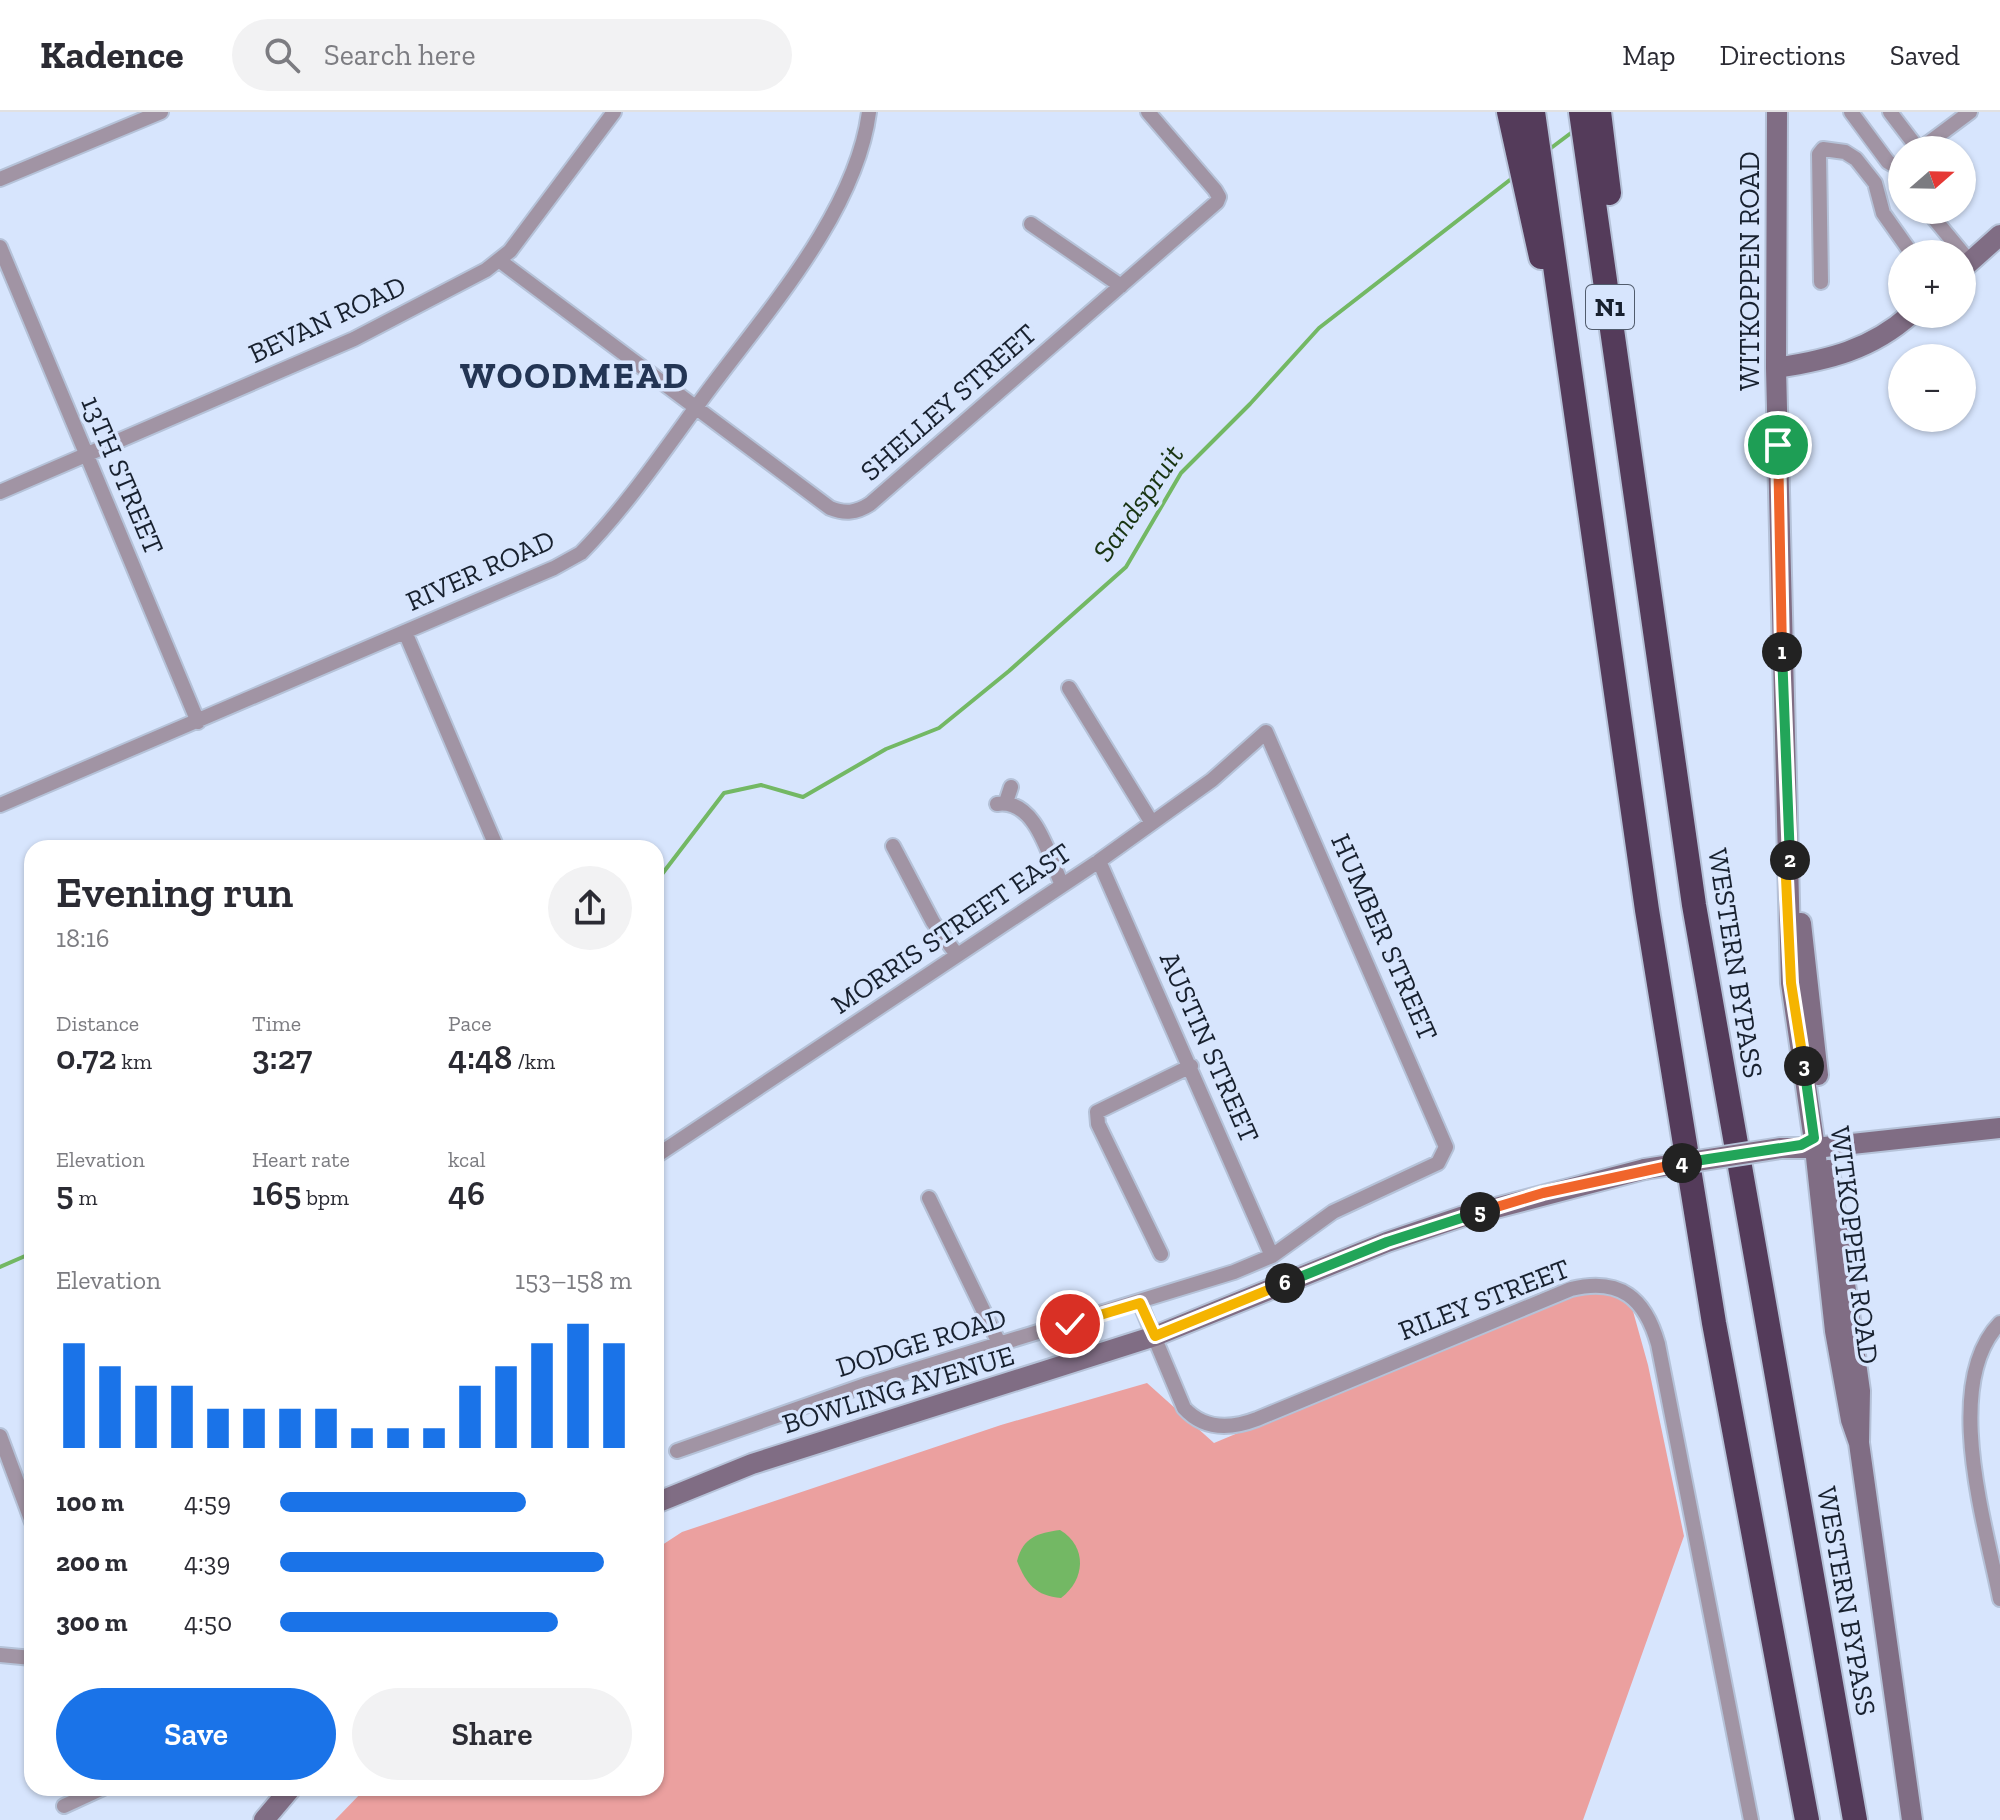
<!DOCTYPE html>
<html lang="en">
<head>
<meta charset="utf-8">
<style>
  body { margin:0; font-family:"Zilla Slab",serif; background:#f2f2f3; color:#2b2b33; height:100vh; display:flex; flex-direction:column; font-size:30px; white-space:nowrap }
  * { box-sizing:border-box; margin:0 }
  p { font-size:26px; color:#7c7c81 }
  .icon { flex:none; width:44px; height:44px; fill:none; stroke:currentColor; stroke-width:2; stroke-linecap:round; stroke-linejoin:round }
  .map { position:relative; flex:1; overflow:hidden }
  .details { position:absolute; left:24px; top:728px; width:640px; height:956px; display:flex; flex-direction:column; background:#fff; border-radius:24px; box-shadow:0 2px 6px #0004 }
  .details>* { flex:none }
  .needle { width:52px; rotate:70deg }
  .controls { position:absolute; left:1888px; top:24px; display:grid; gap:16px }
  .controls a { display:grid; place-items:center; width:88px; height:88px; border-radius:50%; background:#fff; box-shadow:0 2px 6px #0004; font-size:40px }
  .pin { position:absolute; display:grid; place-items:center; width:68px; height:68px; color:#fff; margin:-34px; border:4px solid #fff; border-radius:50%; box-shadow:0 2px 8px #0007 }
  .km { position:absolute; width:40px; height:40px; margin:-20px; border-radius:50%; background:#222; color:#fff; font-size:22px; line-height:40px; text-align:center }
  .round { display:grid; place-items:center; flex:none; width:84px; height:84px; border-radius:42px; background:#f2f2f3 }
  .headline { display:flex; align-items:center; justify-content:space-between; height:136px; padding:0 32px }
  h1 { font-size:44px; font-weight:600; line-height:60px }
  .metrics { display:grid; grid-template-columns:repeat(3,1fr); gap:12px; height:136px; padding:8px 32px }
  .metrics div { display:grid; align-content:center }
  .metrics b { font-size:34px; font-weight:600 }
  .metrics small { font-size:22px; font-weight:400 }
  .metrics p { font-size:22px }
  .chart { height:224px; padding:16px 32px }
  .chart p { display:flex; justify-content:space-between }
  .chart svg { width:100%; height:144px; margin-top:8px; stroke:#1a73e8; stroke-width:6 }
  .primary-button { display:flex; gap:16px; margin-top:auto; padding:16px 32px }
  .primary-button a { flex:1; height:92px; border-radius:48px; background:#1a73e8; color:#fff; font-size:32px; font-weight:600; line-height:92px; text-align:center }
  .primary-button a+a { background:#f2f2f3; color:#2b2b33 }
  ul { padding:0 32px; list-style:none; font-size:26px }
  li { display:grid; grid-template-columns:128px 96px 1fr; align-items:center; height:60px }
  li i { height:20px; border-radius:10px; background:#1a73e8 }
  header { display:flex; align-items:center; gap:48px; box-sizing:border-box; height:112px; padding:0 40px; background:#fff; border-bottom:2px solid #e1e1e2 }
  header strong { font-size:38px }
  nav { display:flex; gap:44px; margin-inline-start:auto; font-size:28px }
  .search { width:560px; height:72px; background:#f2f2f3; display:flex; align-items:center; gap:20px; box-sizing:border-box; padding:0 28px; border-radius:44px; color:#7c7c81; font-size:30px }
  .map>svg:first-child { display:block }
  .green { fill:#eba09f }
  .water { fill:#73b864 }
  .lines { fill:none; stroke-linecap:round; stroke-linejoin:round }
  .stream { stroke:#73b864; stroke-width:4 }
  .street-casing { stroke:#b5c2d8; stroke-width:18 }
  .secondary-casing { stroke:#b5c2d8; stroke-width:24 }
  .highway-casing { stroke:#b5c2d8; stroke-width:28 }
  .street { stroke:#a194a4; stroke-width:14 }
  .secondary { stroke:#806d84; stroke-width:20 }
  .highway { stroke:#543b5a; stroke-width:24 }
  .secondary-bridge-casing { stroke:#b5c2d8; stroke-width:24; stroke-linecap:butt }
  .secondary-bridge { stroke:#806d84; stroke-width:20 }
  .split-1-casing { stroke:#fff; stroke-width:16 }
  .split-2-casing { stroke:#fff; stroke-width:16 }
  .split-3-casing { stroke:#fff; stroke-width:16 }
  .split-4-casing { stroke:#fff; stroke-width:16 }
  .split-5-casing { stroke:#fff; stroke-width:16 }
  .split-6-casing { stroke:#fff; stroke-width:16 }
  .split-7-casing { stroke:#fff; stroke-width:16 }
  .split-1 { stroke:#f0652b; stroke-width:10 }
  .split-2 { stroke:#22a559; stroke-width:10 }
  .split-3 { stroke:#f5b400; stroke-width:10 }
  .split-4 { stroke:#22a559; stroke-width:10 }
  .split-5 { stroke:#f0652b; stroke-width:10 }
  .split-6 { stroke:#22a559; stroke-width:10 }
  .split-7 { stroke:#f5b400; stroke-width:10 }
  .labels { text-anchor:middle; stroke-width:7; stroke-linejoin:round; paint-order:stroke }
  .shield { fill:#d7e5fd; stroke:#515c6d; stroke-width:2 }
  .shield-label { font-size:26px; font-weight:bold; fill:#18212f }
  .street-label { font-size:28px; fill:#18212f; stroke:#d7e5fd }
  .water-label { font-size:30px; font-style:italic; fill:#183412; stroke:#d7e5fd }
  .district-label { font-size:36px; font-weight:bold; letter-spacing:2px; fill:#233554; stroke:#d7e5fd }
</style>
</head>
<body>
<header>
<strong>Kadence</strong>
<div class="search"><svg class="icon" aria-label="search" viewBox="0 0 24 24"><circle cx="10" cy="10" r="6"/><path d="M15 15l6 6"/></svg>Search here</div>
<nav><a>Map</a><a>Directions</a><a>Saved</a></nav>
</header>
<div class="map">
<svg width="2000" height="1708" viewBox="0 0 2000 1708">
  <rect width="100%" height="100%" fill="#d7e5fd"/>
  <!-- green -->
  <path class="green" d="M1590,1174L1631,1192L1648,1253L1684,1424L1583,1708H335L366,1676H656V1437L682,1420L1001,1313L1147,1271L1214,1331Z"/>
  <!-- water -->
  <path class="water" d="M1060,1418C1088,1435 1085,1468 1061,1486C1036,1484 1026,1472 1017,1449C1023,1425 1038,1421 1060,1418Z"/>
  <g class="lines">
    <!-- stream -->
    <path class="stream" d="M1547,39L1575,18
      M656,770L724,681L761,673L803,685L886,637L939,616L1009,559L1126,455L1181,361L1250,292L1319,216L1515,64
      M0,1155L32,1141"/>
    <!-- street casing -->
    <g class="street-casing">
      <path id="street" d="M1851,0L1888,50L1895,54L1902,51
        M1890,0L1919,38
        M1919,38L1970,0
        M0,67L161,0
        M1927,98L1970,150
        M1031,112L1121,174
        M0,135L198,610
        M500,149L830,396C845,402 856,401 870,392L1217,90L1219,85L1215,78L1148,0
        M1821,170L1819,42L1823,37L1845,40L1856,47L1875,71L1883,101L1912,142
        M0,380L354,227L486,158L510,139L614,0
        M405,520L497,736
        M1069,576L1152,711
        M1006,690L1011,675
        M997,692C1036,686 1049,745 1062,773
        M0,693L554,456L581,441C627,394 666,336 705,283C764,203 856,101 869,0
        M893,734L933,810L957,843
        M1099,749L1272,1144
        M656,1044L1099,749L1212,668L1266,620L1446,1035L1438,1051L1333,1100L1272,1144L1234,1160L865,1273L677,1339
        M929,1086L1000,1233
        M1161,1142L1098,1012L1097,1000L1191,954
        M1140,1191L1184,1296C1204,1318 1231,1317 1257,1307L1571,1177C1620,1165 1645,1186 1658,1232L1751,1708
        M2000,1211C1941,1271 1986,1414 2000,1487
        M0,1324L32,1410
        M0,1543L32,1546
        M64,1694L103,1676"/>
    </g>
    <!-- secondary casing -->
    <g class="secondary-casing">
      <path id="secondary" d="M1777,0L1776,256L1791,871L1815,1036L1835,1219L1851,1308L1859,1331
        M1962,157L2000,123
        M1776,256C1828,248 1871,238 1911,202
        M1801,811L1818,963
        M1781,1036H1815L2000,1016
        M1829,1058L1860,1279L1859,1331L1912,1708
        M656,1391L752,1352L1155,1224L1387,1130L1461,1105L1645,1057
        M264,1708L291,1676"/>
    </g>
    <!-- highway casing -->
    <g class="highway-casing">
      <path id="highway" d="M1509,0L1541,145
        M1533,0L1647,798L1714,1211L1807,1708
        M1581,0L1694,793L1855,1708
        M1599,0L1609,81"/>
    </g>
    <!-- street -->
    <use href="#street" class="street"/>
    <!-- secondary -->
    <use href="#secondary" class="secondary"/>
    <!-- highway -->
    <use href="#highway" class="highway"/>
    <!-- secondary-bridge casing -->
    <g class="secondary-bridge-casing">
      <path id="secondary-bridge" d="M1645,1057L1781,1036"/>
    </g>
    <!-- secondary-bridge -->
    <use href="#secondary-bridge" class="secondary-bridge"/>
  </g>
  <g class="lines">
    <!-- split-1 casing -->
    <g class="split-1-casing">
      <path id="split-1" d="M1778,333L1782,540"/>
    </g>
    <!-- split-2 casing -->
    <g class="split-2-casing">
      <path id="split-2" d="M1782,540L1790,748"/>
    </g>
    <!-- split-3 casing -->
    <g class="split-3-casing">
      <path id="split-3" d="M1790,748L1786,766L1791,871L1804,954"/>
    </g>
    <!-- split-4 casing -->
    <g class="split-4-casing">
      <path id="split-4" d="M1682,1051L1801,1033L1814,1026L1804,954"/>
    </g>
    <!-- split-5 casing -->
    <g class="split-5-casing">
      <path id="split-5" d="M1480,1100L1543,1081L1682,1051"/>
    </g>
    <!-- split-6 casing -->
    <g class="split-6-casing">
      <path id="split-6" d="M1285,1171L1387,1130L1480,1100"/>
    </g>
    <!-- split-7 casing -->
    <g class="split-7-casing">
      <path id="split-7" d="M1070,1212L1140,1191L1155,1224L1285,1171"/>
    </g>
    <!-- split-1 -->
    <use href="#split-1" class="split-1"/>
    <!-- split-2 -->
    <use href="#split-2" class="split-2"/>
    <!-- split-3 -->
    <use href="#split-3" class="split-3"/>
    <!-- split-4 -->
    <use href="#split-4" class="split-4"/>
    <!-- split-5 -->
    <use href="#split-5" class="split-5"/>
    <!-- split-6 -->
    <use href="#split-6" class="split-6"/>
    <!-- split-7 -->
    <use href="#split-7" class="split-7"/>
  </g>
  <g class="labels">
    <!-- shield labels -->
    <rect class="shield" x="1586" y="173" width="48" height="44" rx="6"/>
    <g class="shield-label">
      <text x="1610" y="204">N1</text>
    </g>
    <!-- street labels -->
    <g class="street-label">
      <text transform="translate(1749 159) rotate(-90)" y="10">WITKOPPEN ROAD</text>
      <text transform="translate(327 207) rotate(-25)" y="10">BEVAN ROAD</text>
      <text transform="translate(948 290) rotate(-41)" y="10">SHELLEY STREET</text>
      <text transform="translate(123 363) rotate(67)" y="10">13TH STREET</text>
      <text transform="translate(480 458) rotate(-24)" y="10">RIVER ROAD</text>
      <text transform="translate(951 816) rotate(-34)" y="10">MORRIS STREET EAST</text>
      <text transform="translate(1385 825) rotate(66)" y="10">HUMBER STREET</text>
      <text transform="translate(1736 851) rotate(81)" y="10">WESTERN BYPASS</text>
      <text transform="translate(1210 935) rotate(66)" y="10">AUSTIN STREET</text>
      <text transform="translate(1855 1133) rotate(83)" y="10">WITKOPPEN ROAD</text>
      <text transform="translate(1484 1187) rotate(-21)" y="10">RILEY STREET</text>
      <text transform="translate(921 1230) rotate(-17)" y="10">DODGE ROAD</text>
      <text transform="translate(898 1277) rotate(-17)" y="10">BOWLING AVENUE</text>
      <text transform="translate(1847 1489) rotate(80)" y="10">WESTERN BYPASS</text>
    </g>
    <!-- water labels -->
    <g class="water-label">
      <text transform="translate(1138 391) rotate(-55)" y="10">Sandspruit</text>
    </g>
    <!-- district labels -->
    <g class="district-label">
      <text x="575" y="276">WOODMEAD</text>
    </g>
  </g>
</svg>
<div class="controls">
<a><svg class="needle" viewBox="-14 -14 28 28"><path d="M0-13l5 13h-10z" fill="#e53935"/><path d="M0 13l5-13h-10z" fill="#7c7c81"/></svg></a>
<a>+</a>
<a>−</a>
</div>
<div class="pin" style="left:1778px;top:333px;background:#1e9e55"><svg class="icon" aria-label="arrive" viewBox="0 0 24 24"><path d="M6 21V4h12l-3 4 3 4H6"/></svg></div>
<div class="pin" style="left:1070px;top:1212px;background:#d93025"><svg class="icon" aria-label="check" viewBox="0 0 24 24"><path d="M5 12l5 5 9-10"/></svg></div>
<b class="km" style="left:1782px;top:540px">1</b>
<b class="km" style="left:1790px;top:748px">2</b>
<b class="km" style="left:1804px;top:954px">3</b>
<b class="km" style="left:1682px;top:1051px">4</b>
<b class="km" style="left:1480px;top:1100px">5</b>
<b class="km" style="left:1285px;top:1171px">6</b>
<section class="details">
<div class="headline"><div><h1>Evening run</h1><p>18:16</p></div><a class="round"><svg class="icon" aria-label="share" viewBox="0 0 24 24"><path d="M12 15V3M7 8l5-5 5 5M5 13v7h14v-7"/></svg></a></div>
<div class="metrics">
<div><p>Distance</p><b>0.72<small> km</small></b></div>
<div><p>Time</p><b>3:27</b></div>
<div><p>Pace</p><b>4:48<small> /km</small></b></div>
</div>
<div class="metrics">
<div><p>Elevation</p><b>5<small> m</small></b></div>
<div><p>Heart rate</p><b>165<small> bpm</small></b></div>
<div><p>kcal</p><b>46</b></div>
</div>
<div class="chart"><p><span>Elevation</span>153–158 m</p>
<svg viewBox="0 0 160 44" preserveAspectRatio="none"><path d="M5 44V12M15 44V19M25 44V25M35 44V25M45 44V32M55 44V32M65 44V32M75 44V32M85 44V38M95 44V38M105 44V38M115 44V25M125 44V19M135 44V12M145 44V6M155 44V12"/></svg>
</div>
<ul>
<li><b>100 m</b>4:59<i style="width:70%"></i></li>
<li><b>200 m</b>4:39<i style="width:92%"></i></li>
<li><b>300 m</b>4:50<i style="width:79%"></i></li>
</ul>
<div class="primary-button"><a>Save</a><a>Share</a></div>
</section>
</div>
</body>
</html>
